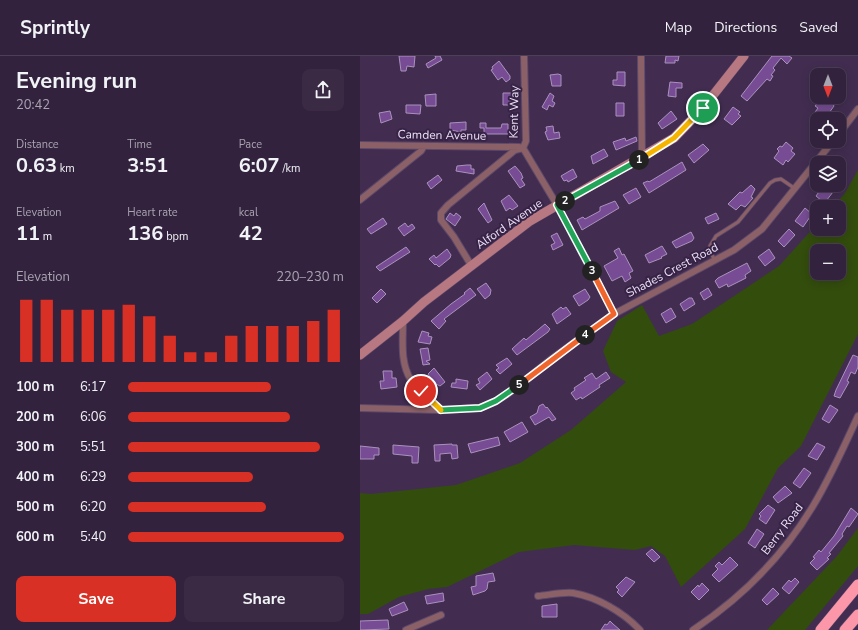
<!DOCTYPE html>
<html lang="en">
<head>
<meta charset="utf-8">
<style>
  body { margin:0; font-family:"Nunito Sans",sans-serif; background:#3a2a44; color:#f1f3f6; height:100vh; display:flex; flex-direction:column; font-size:15px; white-space:nowrap }
  * { box-sizing:border-box; margin:0 }
  p { font-size:13px; color:#a8a4b0 }
  .icon { flex:none; width:22px; height:22px; fill:none; stroke:currentColor; stroke-width:2; stroke-linecap:round; stroke-linejoin:round }
  .map { position:relative; flex:1; overflow:hidden }
  .side { display:flex; flex-direction:column; background:#32223d; width:360px }
  .side>* { flex:none }
  .needle { width:26px; rotate:180deg }
  .buttons { position:absolute; left:450px; top:12px; display:grid; gap:8px }
  .buttons a { display:grid; place-items:center; width:36px; height:36px; border-radius:8px; background:#32223d; box-shadow:0 2px 10px #0003,0 0 0 1px #4d3f57; font-size:20px }
  .pin { position:absolute; display:grid; place-items:center; width:34px; height:34px; color:#fff; margin:-17px; border:2px solid #fff; border-radius:50%; box-shadow:0 1px 4px #0007 }
  .km { position:absolute; width:20px; height:20px; margin:-10px; border-radius:50%; background:#222; color:#fff; font-size:11px; line-height:20px; text-align:center }
  .round { display:grid; place-items:center; flex:none; width:42px; height:42px; border-radius:8px; background:#3a2a44 }
  .summary { display:flex; align-items:center; justify-content:space-between; height:68px; padding:0 16px }
  h1 { font-size:22px; font-weight:700; line-height:30px }
  .stats { display:grid; grid-template-columns:repeat(3,1fr); gap:6px; height:68px; padding:4px 16px }
  .stats div { display:grid; align-content:center }
  .stats b { font-size:20px; font-weight:700 }
  .stats small { font-size:11px; font-weight:400 }
  .stats p { font-size:11px }
  .chart { height:112px; padding:8px 16px }
  .chart p { display:flex; justify-content:space-between }
  .chart svg { width:100%; height:72px; margin-top:4px; stroke:#d93025; stroke-width:6 }
  .action { display:flex; gap:8px; margin-top:auto; padding:8px 16px }
  .action a { flex:1; height:46px; border-radius:8px; background:#d93025; color:#fff; font-size:16px; font-weight:700; line-height:46px; text-align:center }
  .action a+a { background:#3a2a44; color:#f1f3f6 }
  ul { padding:0 16px; list-style:none; font-size:13px }
  li { display:grid; grid-template-columns:64px 48px 1fr; align-items:center; height:30px }
  li i { height:10px; border-radius:5px; background:#d93025 }
  header { display:flex; align-items:center; gap:24px; box-sizing:border-box; height:56px; padding:0 20px; background:#32223d; border-bottom:1px solid #4d3f57 }
  header strong { font-size:19px }
  nav { display:flex; gap:22px; margin-inline-start:auto; font-size:14px }
  main { display:flex; flex:1; min-height:0 }
  .map>svg:first-child { display:block }
  .green { fill:#334d0d; fill-rule:evenodd }
  .building { fill:#774c95; stroke:#a992bc }
  .lines { fill:none; stroke-linecap:round; stroke-linejoin:round }
  .lane-casing { stroke:#5d496b; stroke-width:4.5 }
  .street-casing { stroke:#5d496b; stroke-width:8 }
  .secondary-casing { stroke:#5d496b; stroke-width:10 }
  .highway-casing { stroke:#5d496b; stroke-width:12 }
  .lane { stroke:#8b6167; stroke-width:3 }
  .street { stroke:#8b6167; stroke-width:6 }
  .secondary { stroke:#b87882; stroke-width:9 }
  .highway { stroke:#fb97a8; stroke-width:11 }
  .split-1-casing { stroke:#fff; stroke-width:8 }
  .split-2-casing { stroke:#fff; stroke-width:8 }
  .split-3-casing { stroke:#fff; stroke-width:8 }
  .split-4-casing { stroke:#fff; stroke-width:8 }
  .split-5-casing { stroke:#fff; stroke-width:8 }
  .split-6-casing { stroke:#fff; stroke-width:8 }
  .split-7-casing { stroke:#fff; stroke-width:8 }
  .split-1 { stroke:#f5b400; stroke-width:5 }
  .split-2 { stroke:#22a559; stroke-width:5 }
  .split-3 { stroke:#22a559; stroke-width:5 }
  .split-4 { stroke:#f0652b; stroke-width:5 }
  .split-5 { stroke:#f0652b; stroke-width:5 }
  .split-6 { stroke:#22a559; stroke-width:5 }
  .split-7 { stroke:#f5b400; stroke-width:5 }
  .labels { text-anchor:middle; stroke-width:4; stroke-linejoin:round; paint-order:stroke }
  .street-label { font-size:12px; fill:#ecdff6; stroke:#372346 }
</style>
</head>
<body>
<header>
<strong>Sprintly</strong>
<nav><a>Map</a><a>Directions</a><a>Saved</a></nav>
</header>
<main>
<section class="side">
<div class="summary"><div><h1>Evening run</h1><p>20:42</p></div><a class="round"><svg class="icon" aria-label="share" viewBox="0 0 24 24"><path d="M12 15V3M7 8l5-5 5 5M5 13v7h14v-7"/></svg></a></div>
<div class="stats">
<div><p>Distance</p><b>0.63<small> km</small></b></div>
<div><p>Time</p><b>3:51</b></div>
<div><p>Pace</p><b>6:07<small> /km</small></b></div>
</div>
<div class="stats">
<div><p>Elevation</p><b>11<small> m</small></b></div>
<div><p>Heart rate</p><b>136<small> bpm</small></b></div>
<div><p>kcal</p><b>42</b></div>
</div>
<div class="chart"><p><span>Elevation</span>220–230 m</p>
<svg viewBox="0 0 160 44" preserveAspectRatio="none"><path d="M5 44V6M15 44V6M25 44V12M35 44V12M45 44V12M55 44V9M65 44V16M75 44V28M85 44V38M95 44V38M105 44V28M115 44V22M125 44V22M135 44V22M145 44V19M155 44V12"/></svg>
</div>
<ul>
<li><b>100 m</b>6:17<i style="width:66%"></i></li>
<li><b>200 m</b>6:06<i style="width:75%"></i></li>
<li><b>300 m</b>5:51<i style="width:89%"></i></li>
<li><b>400 m</b>6:29<i style="width:58%"></i></li>
<li><b>500 m</b>6:20<i style="width:64%"></i></li>
<li><b>600 m</b>5:40<i style="width:100%"></i></li>
</ul>
<div class="action"><a>Save</a><a>Share</a></div>
</section>
<div class="map">
<svg width="498" height="574" viewBox="0 0 498 574">
  <rect width="100%" height="100%" fill="#422d51"/>
  <!-- green -->
  <path class="green" d="M498,114V278L441,390L418,412L385,473L321,531L305,500L291,490L275,494L214,489L159,496L87,531L68,533L39,541L8,558H0V437L11,438L96,429L160,407L211,374L266,326L251,316L243,295L257,265L282,249L299,280L332,268L419,210L457,168V173H479V151H473L485,137ZM457,195H479V217H457Z
    M498,472V510L445,574H407L477,500Z"/>
  <!-- building -->
  <path class="building" d="M39,0H55L54,11L47,10L46,15H41Z
    M75,0H80L82,4L68,12L66,8L76,2Z
    M306,0H319L318,5L315,4V7H305Z
    M412,0H429L432,2L427,8L421,2L413,12L415,14L411,19L413,20L410,25L407,23L387,45L381,40Z
    M139,5L150,20V23L146,26L142,21L138,24L131,14L133,13L132,11Z
    M257,16H265V30L253,29V24H257Z
    M198,18L201,19V30H192L190,19Z
    M310,26L322,27V32H316V41L308,40Z
    M143,37H151V49H143Z
    M190,37L194,40L192,45L195,47L193,51L189,49L187,54L182,51Z
    M76,38V50H66L65,39Z
    M467,41H476L473,48L474,50L469,57L468,56L458,63L453,59L458,52L455,50L459,45L462,47Z
    M256,47H264V60H256Z
    M46,49H61L60,58L46,57Z
    M373,51L380,56L378,58L381,60L372,69L364,63Z
    M30,55L32,63L21,67L19,57Z
    M311,55L317,63L302,73L298,67Z
    M106,66V74H101V76L90,74V67Z
    M120,67H126V72H141L142,68H148V78H124V72H120Z
    M193,70L194,77L199,76L200,82L188,84L185,76L187,75L186,71Z
    M276,81L277,85L256,94L253,86L265,82L266,85Z
    M426,86L433,92L431,95L435,98L428,106L426,104L423,109L414,102L419,95L417,93L420,90L422,91Z
    M343,88L349,94L334,107L328,99Z
    M244,93L248,100L233,108L231,100Z
    M322,106L326,114L289,137L283,127L288,125L289,126Z
    M107,109H111V113H114V118L96,115L97,110Z
    M155,110L161,117L163,122L161,123L165,129L160,132L148,115Z
    M213,113L217,121L208,126L207,124L204,125L201,120Z
    M78,119L82,124L71,133L67,127Z
    M391,129L395,133L391,141L393,142L385,151L381,149L376,154L368,148L380,136L382,137Z
    M464,129H475L471,134L473,136L466,145L464,143L462,145L456,140Z
    M276,132L281,141L269,148L263,139Z
    M149,139L158,150L152,154L150,152L146,155L141,145Z
    M255,145L259,152L222,174L217,164L223,161L225,163L240,155V151Z
    M124,147L132,164L128,167L118,153Z
    M445,152L452,158L443,171L435,165Z
    M90,157L94,160L96,157L101,161L95,170L86,163Z
    M356,157L359,163L348,168L345,162Z
    M23,162L27,168L11,178L7,173Z
    M45,167L48,171L52,168L55,172L44,180L38,172Z
    M429,173L435,179L424,191L418,185Z
    M331,176L334,182L332,185L316,192L312,186Z
    M197,177L203,189L193,194L191,189L195,187L191,180Z
    M302,190L307,198L301,201L302,202L289,207L285,199Z
    M46,191L50,196L20,215L16,211Z
    M259,192L262,199L264,198L273,215L269,217L271,222L265,226L262,220L252,225L244,210L258,202L254,195Z
    M87,193L91,199L90,202L79,211L76,208L75,209L69,203L74,199L76,202Z
    M409,193L415,202L405,210L398,201Z
    M387,207L391,215L385,219L386,222L368,231L367,228L359,232L355,225L358,222Z
    M126,227L131,234L130,239L125,243L117,233Z
    M110,232L116,239L84,263L86,265L79,273L71,265L91,248L105,238L104,237Z
    M348,232L352,239L344,244L340,237Z
    M21,233L26,238L17,247L12,242Z
    M225,233L230,241L228,244L219,250L213,240Z
    M329,242H332L335,248L324,255L320,248Z
    M201,251L203,253L206,251L211,258L197,268L192,258Z
    M311,252L316,261L306,267L301,258Z
    M185,268L190,273L188,276L157,299L152,293L164,282L166,284Z
    M62,275L69,277L68,280L72,281L70,288L58,286Z
    M68,292L70,304L66,305L70,308L63,309L60,293Z
    M493,299L498,301V311L495,318L491,316L487,325L489,326L480,342L474,340L476,334Z
    M147,302L152,308L140,318L136,314L139,312L136,309Z
    M74,312L85,326L80,330L74,327L68,318Z
    M23,315H32V322H36L37,331L21,333L20,325H24Z
    M127,316L132,323L120,334L116,329L120,327L118,323Z
    M246,316L250,322L239,329L240,331L222,343L221,341L216,344L211,337L215,334L214,332L226,324L224,322L232,317L236,323Z
    M96,323L108,325L107,333L91,331L92,327H96Z
    M183,348L186,352L187,351L196,363L192,365L189,361L175,369L170,361L177,357L179,350Z
    M470,349L478,354L469,367L462,363Z
    M162,366L168,376L150,386L144,376Z
    M138,381L140,389L111,397L108,388Z
    M457,387L465,391L457,404L448,400Z
    M92,388V389H97L98,402L92,403L91,397L80,398V405H75L74,389Z
    M33,389L59,391L58,407H52V400L33,398Z
    M0,390L19,392V399H14V403H0Z
    M444,412L451,417L440,432L433,427Z
    M425,430L432,437L418,447L413,441Z
    M408,449L415,454L406,468L399,463L401,460L399,458Z
    M491,452L498,458L489,471L487,470L482,478L483,480L469,497L471,498L467,502L469,503L457,514L450,507L455,502L453,501L459,494L461,496L474,480Z
    M397,473L404,478L395,492L388,487Z
    M292,493L300,501L294,506L286,498Z
    M370,501L378,509L359,526L352,519L358,513L355,510L359,506L362,509Z
    M133,517L135,525L128,526L127,533L125,535L113,539L111,531L116,530V520Z
    M266,521L275,526L262,541L257,536L259,534L256,531Z
    M435,522L439,526L429,538L422,532L429,524L431,526Z
    M342,527L349,534L339,544L331,536L338,529L339,531Z
    M413,532L419,538L407,549L402,544Z
    M83,537L84,545L67,548L65,540Z
    M44,546L48,554L32,560L29,553Z
    M197,548V561H182V550Z
    M28,564L29,573L0,574V565Z
    M250,565L253,568L260,574H241L245,568L247,569Z"/>
  <g class="lines">
    <!-- lane casing -->
    <g class="lane-casing">
      <path id="lane" d="M355,204L350,196V190L356,180L378,166L410,127L415,124L421,123L434,132"/>
    </g>
    <!-- street casing -->
    <g class="street-casing">
      <path id="street" d="M281,0L282,102
        M479,78L498,53
        M0,89L159,91
        M163,92L197,149L254,258
        M163,92L166,85L164,0
        M0,144L61,95L64,90
        M111,209L94,181L81,164V157L88,149L155,94L163,92
        M43,265C43,285 40,307 51,324C57,335 71,344 79,354
        M0,352L79,354L120,352L136,345L149,337L190,304L254,258L374,194L402,173L473,85
        M178,540C189,539 202,536 213,537C237,541 263,556 280,574
        M46,574L81,559
        M333,574C381,542 423,500 453,450C470,422 484,391 498,360"/>
    </g>
    <!-- secondary casing -->
    <g class="secondary-casing">
      <path id="secondary" d="M0,299L43,265L64,246L170,165L314,82L343,52L384,0"/>
    </g>
    <!-- highway casing -->
    <g class="highway-casing">
      <path id="highway" d="M461,574L498,529
        M485,574L498,559"/>
    </g>
    <!-- lane -->
    <use href="#lane" class="lane"/>
    <!-- street -->
    <use href="#street" class="street"/>
    <!-- secondary -->
    <use href="#secondary" class="secondary"/>
    <!-- highway -->
    <use href="#highway" class="highway"/>
  </g>
  <g class="lines">
    <!-- split-1 casing -->
    <g class="split-1-casing">
      <path id="split-1" d="M279,104L314,82L343,52"/>
    </g>
    <!-- split-2 casing -->
    <g class="split-2-casing">
      <path id="split-2" d="M205,145L279,104"/>
    </g>
    <!-- split-3 casing -->
    <g class="split-3-casing">
      <path id="split-3" d="M205,145L197,149L232,215"/>
    </g>
    <!-- split-4 casing -->
    <g class="split-4-casing">
      <path id="split-4" d="M225,279L254,258L232,215"/>
    </g>
    <!-- split-5 casing -->
    <g class="split-5-casing">
      <path id="split-5" d="M159,329L225,279"/>
    </g>
    <!-- split-6 casing -->
    <g class="split-6-casing">
      <path id="split-6" d="M81,354L120,352L136,345L159,329"/>
    </g>
    <!-- split-7 casing -->
    <g class="split-7-casing">
      <path id="split-7" d="M61,335L81,354"/>
    </g>
    <!-- split-1 -->
    <use href="#split-1" class="split-1"/>
    <!-- split-2 -->
    <use href="#split-2" class="split-2"/>
    <!-- split-3 -->
    <use href="#split-3" class="split-3"/>
    <!-- split-4 -->
    <use href="#split-4" class="split-4"/>
    <!-- split-5 -->
    <use href="#split-5" class="split-5"/>
    <!-- split-6 -->
    <use href="#split-6" class="split-6"/>
    <!-- split-7 -->
    <use href="#split-7" class="split-7"/>
  </g>
  <g class="labels">
    <!-- street labels -->
    <g class="street-label">
      <text transform="translate(154 56) rotate(-89)" y="4">Kent Way</text>
      <text transform="translate(82 79) rotate(1)" y="4">Camden Avenue</text>
      <text transform="translate(149 168) rotate(-35)" y="4">Alford Avenue</text>
      <text transform="translate(312 214) rotate(-28)" y="4">Shades Crest Road</text>
      <text transform="translate(422 473) rotate(-53)" y="4">Berry Road</text>
    </g>
  </g>
</svg>
<div class="buttons">
<a><svg class="needle" viewBox="-14 -14 28 28"><path d="M0-13l5 13h-10z" fill="#e53935"/><path d="M0 13l5-13h-10z" fill="#a8a4b0"/></svg></a>
<a><svg class="icon" aria-label="locate" viewBox="0 0 24 24"><circle cx="12" cy="12" r="6"/><path d="M12 2v4M12 18v4M2 12h4M18 12h4"/></svg></a>
<a><svg class="icon" aria-label="layers" viewBox="0 0 24 24"><path d="M12 4l9 5-9 5-9-5zM3 14l9 5 9-5"/></svg></a>
<a>+</a>
<a>−</a>
</div>
<div class="pin" style="left:343px;top:52px;background:#1e9e55"><svg class="icon" aria-label="arrive" viewBox="0 0 24 24"><path d="M6 21V4h12l-3 4 3 4H6"/></svg></div>
<div class="pin" style="left:61px;top:335px;background:#d93025"><svg class="icon" aria-label="check" viewBox="0 0 24 24"><path d="M5 12l5 5 9-10"/></svg></div>
<b class="km" style="left:279px;top:104px">1</b>
<b class="km" style="left:205px;top:145px">2</b>
<b class="km" style="left:232px;top:215px">3</b>
<b class="km" style="left:225px;top:279px">4</b>
<b class="km" style="left:159px;top:329px">5</b>
</div>
</main>
</body>
</html>
